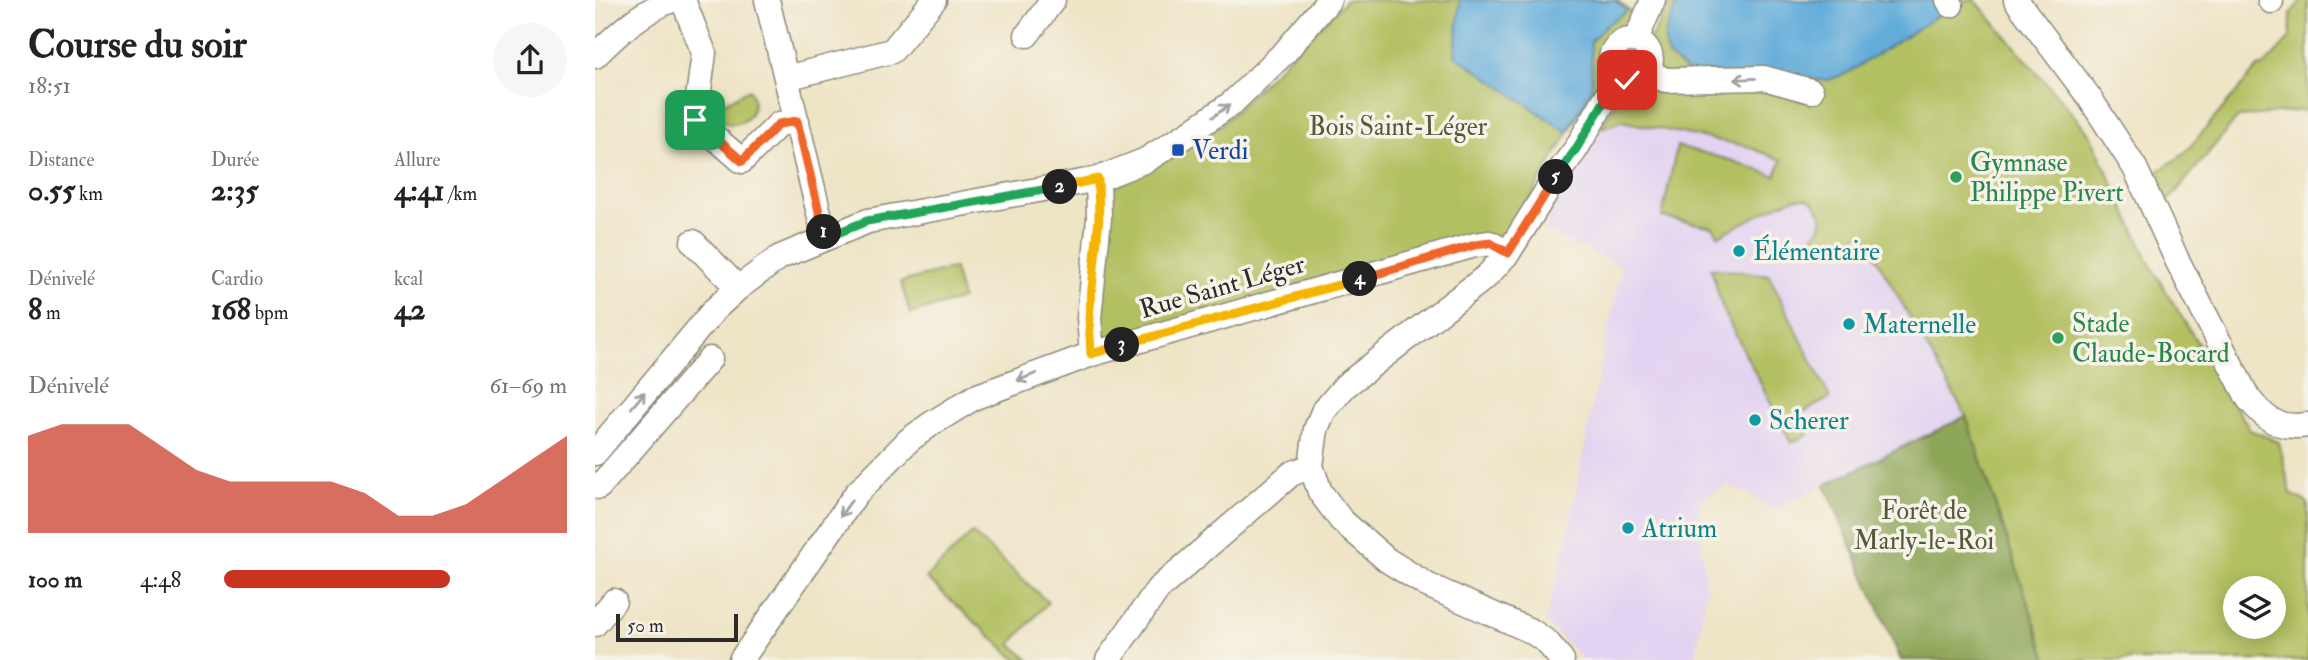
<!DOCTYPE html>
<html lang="fr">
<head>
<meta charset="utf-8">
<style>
  body { margin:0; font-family:"IM FELL Double Pica",serif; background:#f6f6f6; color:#222; height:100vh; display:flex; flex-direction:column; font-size:26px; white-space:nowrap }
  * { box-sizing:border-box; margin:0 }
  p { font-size:23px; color:#767676 }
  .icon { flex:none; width:38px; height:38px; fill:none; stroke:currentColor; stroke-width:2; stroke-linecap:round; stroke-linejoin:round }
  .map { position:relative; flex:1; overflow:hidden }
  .side { display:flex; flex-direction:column; background:#fff; width:595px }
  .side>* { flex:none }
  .tools { position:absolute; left:1628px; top:576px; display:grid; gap:14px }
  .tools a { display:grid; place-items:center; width:63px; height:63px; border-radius:50%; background:#fff; box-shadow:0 4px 18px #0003; font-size:35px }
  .scale { position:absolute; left:21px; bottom:18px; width:122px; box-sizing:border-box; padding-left:7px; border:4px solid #2b2b2b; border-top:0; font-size:19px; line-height:24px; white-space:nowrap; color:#2b2b2b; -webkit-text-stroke:5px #f7f3e8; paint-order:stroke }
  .pin { position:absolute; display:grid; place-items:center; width:60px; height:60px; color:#fff; margin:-30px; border-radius:14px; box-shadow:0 4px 10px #0006 }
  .km { position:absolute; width:35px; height:35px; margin:-18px; border-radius:50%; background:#222; color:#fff; font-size:19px; line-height:35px; text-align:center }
  .round { display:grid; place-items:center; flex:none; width:74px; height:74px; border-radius:37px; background:#f6f6f6 }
  .headline { display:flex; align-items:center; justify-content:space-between; height:119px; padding:0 28px }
  h1 { font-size:38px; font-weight:700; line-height:52px }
  .metrics { display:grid; grid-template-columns:repeat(3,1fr); gap:10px; height:119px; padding:7px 28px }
  .metrics div { display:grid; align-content:center }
  .metrics b { font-size:30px; font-weight:700 }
  .metrics small { font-size:19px; font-weight:400 }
  .metrics p { font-size:19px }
  .chart { height:196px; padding:14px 28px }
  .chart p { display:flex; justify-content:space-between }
  .chart svg { width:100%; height:126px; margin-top:7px; fill:#c8321e; opacity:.7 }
  ul { padding:0 28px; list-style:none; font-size:23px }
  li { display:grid; grid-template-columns:112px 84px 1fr; align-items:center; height:52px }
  li i { height:18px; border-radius:9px; background:#c8321e }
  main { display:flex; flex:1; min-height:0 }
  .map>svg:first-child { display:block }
  .built { fill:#e3d3f2 }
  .green { fill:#b3c062; stroke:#6f7646; stroke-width:2; fill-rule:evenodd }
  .forest { fill:#8ea658; stroke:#5c6842; stroke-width:2 }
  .water { fill:#62acda; stroke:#466c82; stroke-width:2 }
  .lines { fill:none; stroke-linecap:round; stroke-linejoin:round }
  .minor-casing { stroke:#8c8878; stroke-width:27 }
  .minor { stroke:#fff; stroke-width:24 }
  .oneway { stroke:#a0a0a0 }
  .split-1-casing { stroke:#fff; stroke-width:14 }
  .split-2-casing { stroke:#fff; stroke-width:14 }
  .split-3-casing { stroke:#fff; stroke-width:14 }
  .split-4-casing { stroke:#fff; stroke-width:14 }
  .split-5-casing { stroke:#fff; stroke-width:14 }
  .split-6-casing { stroke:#fff; stroke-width:14 }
  .split-1 { stroke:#f0652b; stroke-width:9 }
  .split-2 { stroke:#22a559; stroke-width:9 }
  .split-3 { stroke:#f5b400; stroke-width:9 }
  .split-4 { stroke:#f5b400; stroke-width:9 }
  .split-5 { stroke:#f0652b; stroke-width:9 }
  .split-6 { stroke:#22a559; stroke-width:9 }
  .transit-dot { fill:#1a4fb4; stroke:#f7f3e8; stroke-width:2.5 }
  .leisure-dot { fill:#2e9e5b; stroke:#f7f3e8; stroke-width:2.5 }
  .culture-dot { fill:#0f9aa8; stroke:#f7f3e8; stroke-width:2.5 }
  .labels { text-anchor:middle; stroke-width:7; stroke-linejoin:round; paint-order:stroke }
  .park-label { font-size:26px; fill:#54583c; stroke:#f7f3e8 }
  .transit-label { font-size:26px; fill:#164399; stroke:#f7f3e8; text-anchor:start }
  .leisure-label { font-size:26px; fill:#27864d; stroke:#f7f3e8; text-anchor:start }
  .culture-label { font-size:26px; fill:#0d838f; stroke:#f7f3e8; text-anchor:start }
  .street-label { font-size:26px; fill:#2b2b2b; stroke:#f7f3e8 }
</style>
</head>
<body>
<main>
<section class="side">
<div class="headline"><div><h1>Course du soir</h1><p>18:51</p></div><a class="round"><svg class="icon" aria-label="share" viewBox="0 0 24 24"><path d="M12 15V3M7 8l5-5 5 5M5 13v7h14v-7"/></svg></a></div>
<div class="metrics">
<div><p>Distance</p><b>0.55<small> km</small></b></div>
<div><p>Durée</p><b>2:35</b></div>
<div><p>Allure</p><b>4:41<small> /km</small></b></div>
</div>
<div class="metrics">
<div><p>Dénivelé</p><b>8<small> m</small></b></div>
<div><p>Cardio</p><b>168<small> bpm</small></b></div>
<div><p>kcal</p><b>42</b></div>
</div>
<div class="chart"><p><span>Dénivelé</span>61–69 m</p>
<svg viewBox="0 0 160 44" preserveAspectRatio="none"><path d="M0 44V10L10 6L20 6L30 6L40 14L50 22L60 26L70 26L80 26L90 26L100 30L110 38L120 38L130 34L140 26L150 18L160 10V44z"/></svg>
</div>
<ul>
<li><b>100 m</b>4:48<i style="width:66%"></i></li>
</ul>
</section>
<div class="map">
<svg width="1713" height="660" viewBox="0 0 1713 660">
  <rect width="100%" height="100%" fill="#f7f3e8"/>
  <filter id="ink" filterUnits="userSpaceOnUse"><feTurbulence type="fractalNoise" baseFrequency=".0143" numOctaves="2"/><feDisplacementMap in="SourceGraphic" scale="14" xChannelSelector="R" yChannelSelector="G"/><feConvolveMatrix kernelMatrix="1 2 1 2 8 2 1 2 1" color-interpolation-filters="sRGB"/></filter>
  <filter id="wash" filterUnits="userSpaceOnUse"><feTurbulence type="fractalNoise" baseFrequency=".00686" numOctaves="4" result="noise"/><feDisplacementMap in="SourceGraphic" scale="28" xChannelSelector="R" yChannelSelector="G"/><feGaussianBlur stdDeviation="1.57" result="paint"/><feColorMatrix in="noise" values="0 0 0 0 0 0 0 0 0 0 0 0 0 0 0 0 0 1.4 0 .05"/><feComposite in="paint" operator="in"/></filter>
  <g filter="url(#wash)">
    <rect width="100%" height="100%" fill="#eee4c6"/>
    <!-- built -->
    <path class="built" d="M1026,121L1151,146L1214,172L1258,218L1371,416L1176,511L1155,494L1133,485L1108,498L1104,512L1111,592L1100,660H989L950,622L971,543L998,402L1027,266L950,232L957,197L1006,128Z"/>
    <!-- green -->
    <path class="green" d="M751,0H1022L1041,17L911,239L505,342L512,190L578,156L627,124Z
      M1077,0H1380L1495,134L1556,266L1655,430L1684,442L1696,494L1713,503V660H1452L1371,416L1267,233L1225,254L1217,238L1226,227C1229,212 1220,196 1203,198C1187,200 1141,227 1124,236L1118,227L1067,217L1082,146L1135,160L1180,176L1187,160L1151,146L1026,121L1006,128ZM1640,588H1678V626H1640Z
      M1707,0H1713V110L1643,117L1567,209L1553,178L1589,154L1663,67L1670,65L1695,38L1696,13Z
      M154,89C171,118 133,139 118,110Z
      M359,268L367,299L315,314L306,282Z
      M1116,268L1174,275L1235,398L1203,415L1213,435L1196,443L1128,310Z
      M377,533L453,602L416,644L434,660H422L331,578Z"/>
    <!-- forest -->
    <path class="forest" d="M1371,416L1452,660H1306L1230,485Z"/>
    <!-- water -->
    <path class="water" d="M865,0H1020L1032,11L1010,26L996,41L997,87L972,132L860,55Z
      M1083,0H1349L1351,10L1251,74L1233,80H1210L1094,73L1073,56L1070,46V34Z"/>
  </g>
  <g filter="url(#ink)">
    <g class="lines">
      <!-- minor casing -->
      <g class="minor-casing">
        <path id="minor" d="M88,0L109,53L100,120L147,161L184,124L202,121
          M172,0L230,238
          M1353,0L1356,5
          M1421,0L1494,97L1540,168L1582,260L1653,398C1672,421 1683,429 1713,425
          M1675,0L1676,1
          M432,35L458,0
          M1016 60a20 20 0 1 1 40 0a20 20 0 1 1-40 0Z
          M1042,41L1043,35L1058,0
          M0,56C24,32 46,12 77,0
          M1053,71L1070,80L1169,78L1216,91
          M191,78L297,51L339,0
          M98,242L143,288
          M497,354L494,318L504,218L503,179
          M0,453L119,310L143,288L185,257L273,221L503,179L551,160L594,133L637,103L691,51L734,0
          M0,485L4,487L115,359
          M0,624L19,601
          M146,660L261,494L314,440L336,424L380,397L497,354L880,245L895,243L913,253
          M513,660L563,589L696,474L716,466
          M967,660L952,642L936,631L832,585L792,560L746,520L725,492L716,466L721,429L728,412L750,386L892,276L913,253L963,173L981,149L1016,89L1026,78"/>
      </g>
      <!-- minor -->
      <use href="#minor" class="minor"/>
    </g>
    <!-- one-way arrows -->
    <defs><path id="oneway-shaft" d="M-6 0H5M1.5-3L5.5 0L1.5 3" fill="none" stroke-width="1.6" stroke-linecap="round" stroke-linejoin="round" transform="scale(1.75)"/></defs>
    <g class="oneway">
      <use href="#oneway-shaft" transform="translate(1150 79) rotate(177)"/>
      <use href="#oneway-shaft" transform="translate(626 111) rotate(-36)"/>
      <use href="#oneway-shaft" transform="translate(432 377) rotate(159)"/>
      <use href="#oneway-shaft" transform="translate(43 400) rotate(-50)"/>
      <use href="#oneway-shaft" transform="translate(251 508) rotate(125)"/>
    </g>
  </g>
  <g class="lines" filter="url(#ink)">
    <!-- split-1 casing -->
    <g class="split-1-casing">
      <path id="split-1" d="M100,120L147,161L184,124L202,121L229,232"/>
    </g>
    <!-- split-2 casing -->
    <g class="split-2-casing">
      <path id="split-2" d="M229,232L230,238L272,221L465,187"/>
    </g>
    <!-- split-3 casing -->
    <g class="split-3-casing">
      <path id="split-3" d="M465,187L503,179L504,218L494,318L496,354L527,345"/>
    </g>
    <!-- split-4 casing -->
    <g class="split-4-casing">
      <path id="split-4" d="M527,345L765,279"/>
    </g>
    <!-- split-5 casing -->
    <g class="split-5-casing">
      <path id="split-5" d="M765,279L880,245L895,243L913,253L961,177"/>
    </g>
    <!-- split-6 casing -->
    <g class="split-6-casing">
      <path id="split-6" d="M961,177L981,149L1019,85L1026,78L1032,80"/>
    </g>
    <!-- split-1 -->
    <use href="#split-1" class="split-1"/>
    <!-- split-2 -->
    <use href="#split-2" class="split-2"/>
    <!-- split-3 -->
    <use href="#split-3" class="split-3"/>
    <!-- split-4 -->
    <use href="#split-4" class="split-4"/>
    <!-- split-5 -->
    <use href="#split-5" class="split-5"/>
    <!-- split-6 -->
    <use href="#split-6" class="split-6"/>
  </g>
  <!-- markers -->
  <rect class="transit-dot" x="576" y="143" width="14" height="14" rx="3.5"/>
  <g class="leisure-dot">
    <circle cx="1361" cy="177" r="7"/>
    <circle cx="1463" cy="338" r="7"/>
  </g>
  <g class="culture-dot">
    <circle cx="1144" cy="251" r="7"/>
    <circle cx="1254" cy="324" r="7"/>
    <circle cx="1160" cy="420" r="7"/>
    <circle cx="1033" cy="528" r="7"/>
  </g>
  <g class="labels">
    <!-- park labels -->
    <g class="park-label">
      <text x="803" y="135">Bois Saint-Léger</text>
      <text x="1329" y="519">Forêt de<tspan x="1329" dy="30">Marly-le-Roi</tspan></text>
    </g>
    <!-- transit labels -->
    <g class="transit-label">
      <text x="597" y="159">Verdi</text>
    </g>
    <!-- leisure labels -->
    <g class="leisure-label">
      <text x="1375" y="171">Gymnase<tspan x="1375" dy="30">Philippe Pivert</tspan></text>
      <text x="1477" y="332">Stade<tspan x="1477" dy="30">Claude-Bocard</tspan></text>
    </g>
    <!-- culture labels -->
    <g class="culture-label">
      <text x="1158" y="260">Élémentaire</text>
      <text x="1268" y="333">Maternelle</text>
      <text x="1174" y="429">Scherer</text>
      <text x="1047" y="537">Atrium</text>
    </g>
    <!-- street labels -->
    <g class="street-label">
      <text transform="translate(627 286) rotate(-16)" y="9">Rue Saint Léger</text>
    </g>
  </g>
</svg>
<div class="tools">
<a><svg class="icon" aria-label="layers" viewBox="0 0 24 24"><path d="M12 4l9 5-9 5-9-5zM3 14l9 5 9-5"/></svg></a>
</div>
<div class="scale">50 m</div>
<div class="pin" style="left:100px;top:120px;background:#1e9e55"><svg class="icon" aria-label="arrive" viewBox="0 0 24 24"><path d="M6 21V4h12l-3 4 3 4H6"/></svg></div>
<div class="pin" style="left:1032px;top:80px;background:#d93025"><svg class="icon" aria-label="check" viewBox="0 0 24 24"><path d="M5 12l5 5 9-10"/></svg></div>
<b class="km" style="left:229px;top:232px">1</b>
<b class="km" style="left:465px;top:187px">2</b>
<b class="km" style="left:527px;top:345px">3</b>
<b class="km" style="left:765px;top:279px">4</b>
<b class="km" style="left:961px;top:177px">5</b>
</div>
</main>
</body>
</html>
